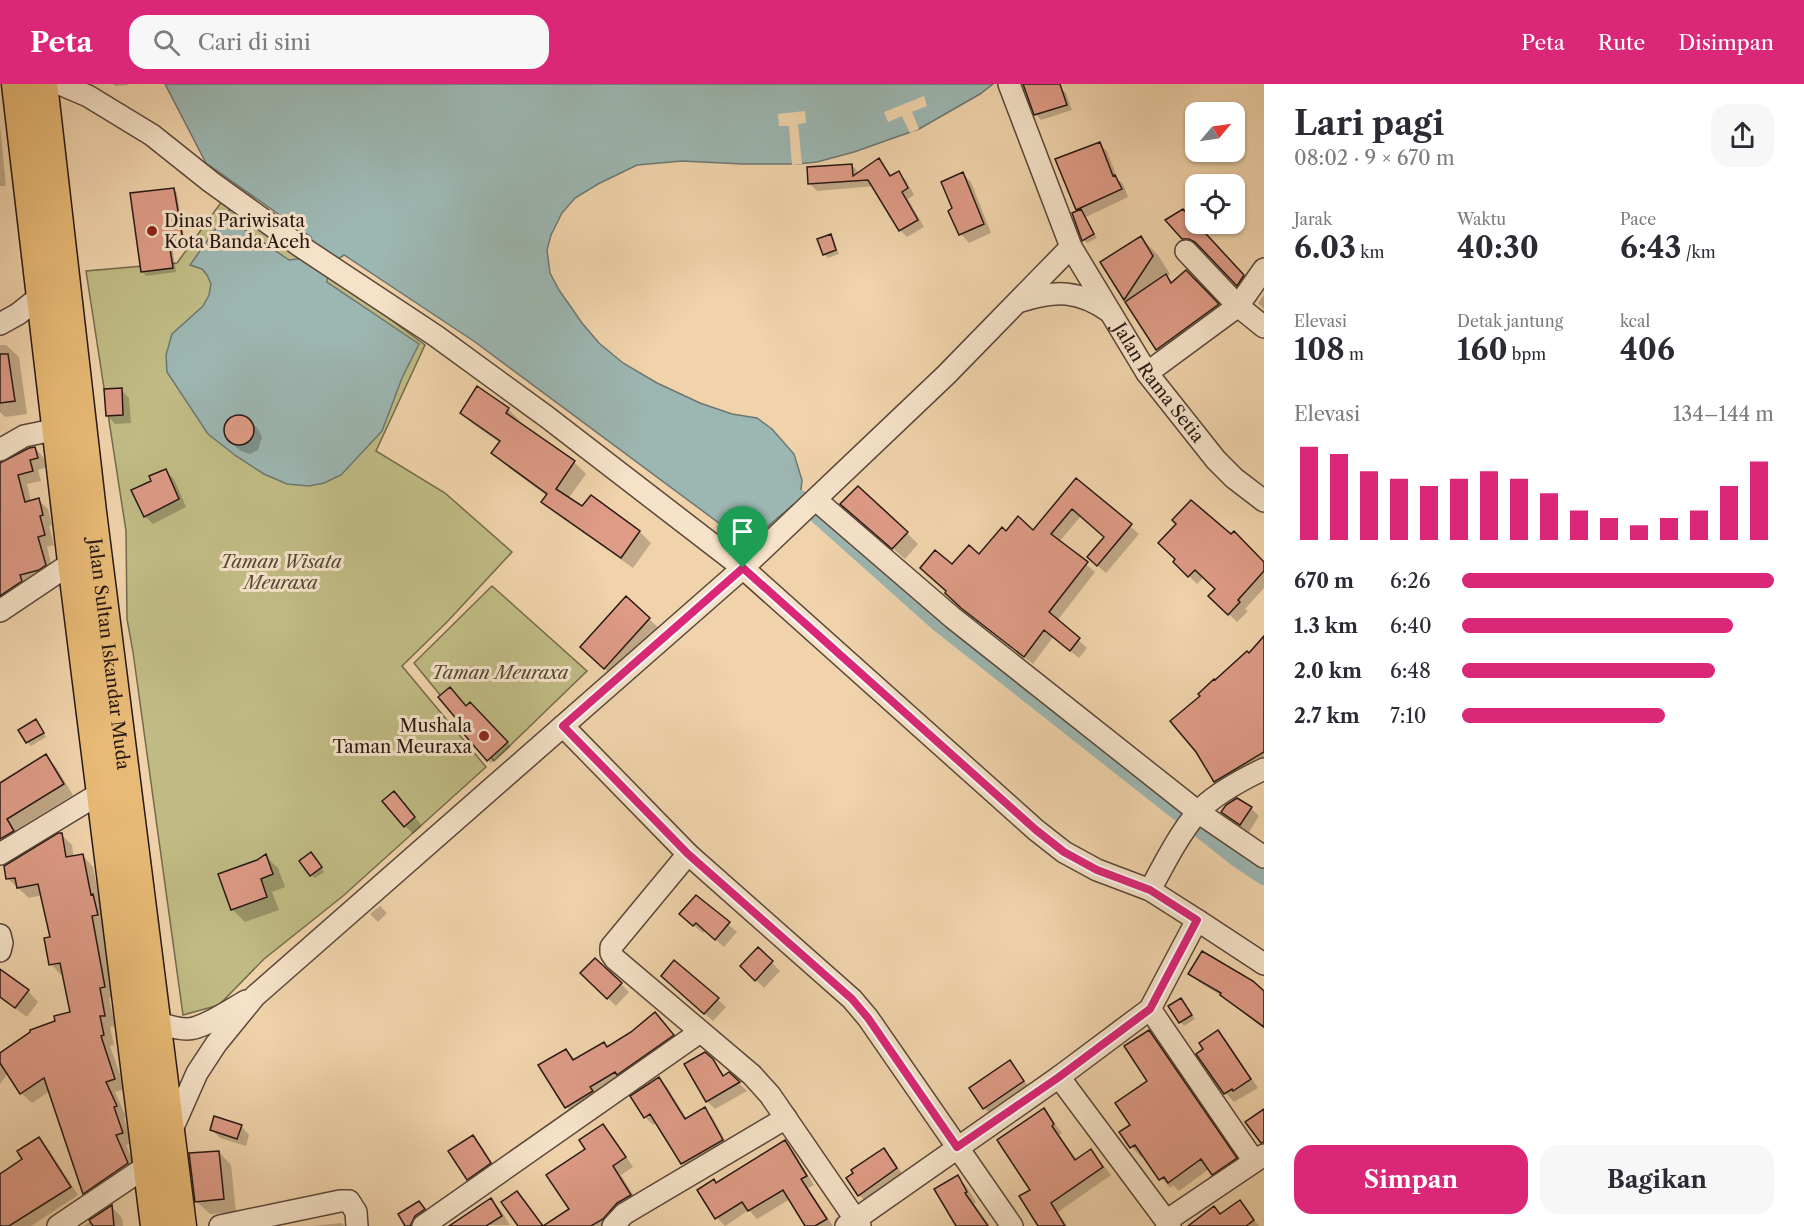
<!DOCTYPE html>
<html lang="id">
<head>
<meta charset="utf-8">
<style>
  body { margin:0; font-family:"Libre Caslon Text",serif; background:#f7f7f7; color:#2b2b33; height:100vh; display:flex; flex-direction:column; font-size:22px; white-space:nowrap }
  * { box-sizing:border-box; margin:0 }
  p { font-size:20px; color:#7c7c81 }
  .icon { flex:none; width:33px; height:33px; fill:none; stroke:currentColor; stroke-width:2; stroke-linecap:round; stroke-linejoin:round }
  .map { position:relative; flex:1; overflow:hidden }
  .side { display:flex; flex-direction:column; background:#fff; width:540px }
  .side>* { flex:none }
  .needle { width:39px; rotate:61deg }
  .controls { position:absolute; left:1185px; top:18px; display:grid; gap:12px }
  .controls a { display:grid; place-items:center; width:60px; height:60px; border-radius:12px; background:#fff; box-shadow:0 2px 4px #0004; font-size:30px }
  .pin { position:absolute; display:grid; place-items:center; width:51px; height:51px; color:#fff; margin:-62px -26px; border-radius:50% 50% 50% 0; rotate:-45deg; box-shadow:0 0 6px #0007 }
  .pin .icon { rotate:45deg }
  .round { display:grid; place-items:center; flex:none; width:63px; height:63px; border-radius:18px; background:#f7f7f7 }
  .head { display:flex; align-items:center; justify-content:space-between; height:102px; padding:0 30px }
  h1 { font-size:33px; font-weight:700; line-height:45px }
  .figures { display:grid; grid-template-columns:repeat(3,1fr); gap:9px; height:102px; padding:6px 30px }
  .figures div { display:grid; align-content:center }
  .figures b { font-size:30px; font-weight:700 }
  .figures small { font-size:16px; font-weight:400 }
  .figures p { font-size:16px }
  .chart { height:168px; padding:12px 30px }
  .chart p { display:flex; justify-content:space-between }
  .chart svg { width:100%; height:108px; margin-top:6px; stroke:#db2777; stroke-width:6 }
  .cta { display:flex; gap:12px; margin-top:auto; padding:12px 30px }
  .cta a { flex:1; height:69px; border-radius:18px; background:#db2777; color:#fff; font-size:24px; font-weight:700; line-height:69px; text-align:center }
  .cta a+a { background:#f7f7f7; color:#2b2b33 }
  ul { padding:0 30px; list-style:none; font-size:20px }
  li { display:grid; grid-template-columns:96px 72px 1fr; align-items:center; height:45px }
  li i { height:15px; border-radius:8px; background:#db2777 }
  header { display:flex; align-items:center; gap:36px; box-sizing:border-box; height:84px; padding:0 30px; background:#db2777; color:#fff }
  header strong { font-size:28px }
  nav { display:flex; gap:33px; margin-inline-start:auto; font-size:21px }
  .search { width:420px; height:54px; background:#f7f7f7; display:flex; align-items:center; gap:15px; box-sizing:border-box; padding:0 21px; border-radius:18px; color:#7c7c81; font-size:22px }
  main { display:flex; flex:1; min-height:0 }
  .map>svg:first-child { display:block }
  .green { fill:#c0bb84; stroke:#746a4c; stroke-width:1.5 }
  .water { fill:#9cb6b1; stroke:#6d7772; stroke-width:1.5 }
  .pier { fill:#f0d3ab }
  .shadow { fill:#0003 }
  .lines { fill:none; stroke-linecap:round; stroke-linejoin:round }
  .canal { stroke:#9cb6b1; stroke-width:18 }
  .building { fill:#de9b86; stroke:#271813; stroke-width:1.5 }
  .minor-casing { stroke:#594739; stroke-width:24 }
  .highway-casing { stroke:#271813; stroke-width:33 }
  .minor { stroke:#f5e2c8; stroke-width:21 }
  .highway { stroke:#e8ba76; stroke-width:30 }
  .route-casing { stroke:#fff; stroke-width:12 }
  .route { stroke:#db2777; stroke-width:8 }
  .poi-dot { fill:#8f2418; stroke:#f5e2c8; stroke-width:2 }
  .labels { text-anchor:middle; stroke-width:6; stroke-linejoin:round; paint-order:stroke }
  .poi-label { font-size:18px; fill:#271813; stroke:#f5e2c8; text-anchor:start }
  .street-label { font-size:18px; fill:#271813; stroke:#f5e2c8 }
  .park-label { font-size:18px; font-style:italic; fill:#554935; stroke:#f5e2c8 }
</style>
</head>
<body>
<header>
<strong>Peta</strong>
<div class="search"><svg class="icon" aria-label="search" viewBox="0 0 24 24"><circle cx="10" cy="10" r="6"/><path d="M15 15l6 6"/></svg>Cari di sini</div>
<nav><a>Peta</a><a>Rute</a><a>Disimpan</a></nav>
</header>
<main>
<div class="map">
<svg width="1264" height="1142" viewBox="0 0 1264 1142">
  <rect width="100%" height="100%" fill="#f0d3ab"/>
  <filter id="stains"><feTurbulence type="fractalNoise" baseFrequency=".00333" numOctaves="4"/><feColorMatrix values="0 0 0 0 .2 0 0 0 0 .09 0 0 0 0 .02 0 0 0 .5 -.17"/></filter>
  <radialGradient id="worn" r=".72"><stop offset=".6" stop-color="#630" stop-opacity="0"/><stop offset="1" stop-color="#630" stop-opacity=".3"/></radialGradient>
  <!-- green -->
  <path class="green" d="M225,113L425,261L376,367L445,409L512,468L447,538L402,582L486,683L343,812L264,875L219,921L183,931L133,568L127,535L126,447L86,187L177,179Z
    M492,502L587,587L494,677L414,579Z"/>
  <!-- water -->
  <path class="water" d="M165,0H993L980,10L919,45L854,68L817,78L797,80H743L682,77L637,81L598,100L575,114L562,129L551,151L547,166L550,189L559,206L582,239L599,259L623,279L657,299L700,319L732,330L757,334L772,345L794,370L802,396L800,415L748,459L735,451L475,258L344,171C333,178 328,186 327,198L419,260L402,294L382,347L341,391L324,399L309,402L287,400L264,390L236,372L208,350L167,288L166,271L172,250L203,222L209,211L211,200L207,191L202,185L190,181L229,126L232,137L289,176L305,174L313,162L311,153L206,79Z"/>
  <!-- pier -->
  <path class="pier" d="M924,12L927,22L912,28L919,45L910,49L902,32L888,38L884,28Z
    M805,27L806,39L798,40L802,80L792,81L789,42H779L778,30Z"/>
  <!-- shadow -->
  <path class="shadow" d="M113,0H128V1L115,2Z
    M1023,0H1056L1066,9L1072,26L1041,36L1036,30Z
    M0,41L6,102H0Z
    M1099,60L1107,67L1118,96L1123,100L1128,113L1086,133L1097,154L1087,159L1083,156L1079,127L1077,125Z
    M879,76L892,93L898,89L906,96L914,111L908,115L924,143L907,153L900,146L874,102L817,107L810,100L852,81L859,89Z
    M963,90L971,98L991,149L969,159L961,150L950,127L954,125Z
    M173,105L177,109L185,159L172,161L176,188L146,192L143,188Z
    M1196,140L1254,204L1249,212L1207,169L1202,166H1195L1183,154Z
    M830,152L834,156L839,170L828,174L824,170Z
    M1141,154L1158,171L1170,190L1167,193L1173,199L1202,203L1233,237L1173,281L1157,266L1125,215Z
    M1264,211V225L1258,219Z
    M0,261H6L19,273L27,330L5,333L0,328Z
    M121,306L129,314L131,339L115,340L107,331Z
    M508,325L519,336L518,339L574,378L586,390L568,415L582,425L591,413L640,448L651,459L633,484L555,429L543,418L547,412L504,380L493,369L500,359L473,340L461,329Z
    M240,332L249,336L258,345L262,353L258,366L250,370L241,367L237,364L228,355L225,347L228,338L236,333Z
    M35,364L44,374L47,383L38,386L41,397L27,400L31,418L38,416L48,425L52,441L49,442L54,461L47,463L54,491L0,525V379Z
    M166,387L174,395L186,423L153,440L145,432L153,397Z
    M1076,396L1139,450L1106,489L1097,481L1105,453L1081,432L1059,458L1095,488L1057,537L1087,564L1079,574L1053,553L1033,580L955,517L952,482L979,473L1007,449L1033,448Z
    M854,431L907,449L918,460L905,475Z
    M1234,449L1264,480V504L1245,525L1248,527L1237,538L1210,512L1217,505L1204,493L1197,500L1175,478Z
    M649,535L662,547L617,596L595,576Z
    M1264,554V684L1224,706L1215,697L1198,668L1249,571Z
    M470,620L511,663L491,679L488,676L466,624Z
    M36,637L46,653L31,662L27,658Z
    M45,672L56,683L73,711L16,746L23,758L0,774V701Z
    M402,717L422,742L413,750L405,742Z
    M1251,724L1259,732L1249,748L1231,737L1223,728Z
    M61,750L72,761L74,774L83,772L93,783L100,819L103,822L108,841L102,843L115,913L109,914L115,942L110,943L114,961L110,962L125,1005L115,1008L126,1033L124,1034L132,1059L126,1061L138,1090L95,1119L85,1109L50,1007L32,1019L21,1009L8,989L0,1000V970L72,929L64,890L61,891L51,880V854L42,811L29,814L8,795Z
    M265,772L278,784L285,803L272,808L279,826L245,838L233,826L220,791L257,777Z
    M315,774L324,788L315,794L311,791Z
    M696,813L737,848L724,863L705,847L703,849L689,838Z
    M380,822L387,829L378,838L370,830Z
    M758,865L780,887L764,904L742,882Z
    M674,878L726,923L713,937L671,900Z
    M582,889L621,900L629,908L616,922Z
    M1190,890L1252,898L1264,908V945L1223,913L1199,898Z
    M0,892L28,907L38,918L27,933L0,913Z
    M1181,916L1195,935L1184,942L1180,938Z
    M655,930L683,962L577,1034L567,1023L540,982L566,966L576,976L604,960L608,964L632,949Z
    M1149,948L1158,957L1245,1084L1222,1099L1209,1085L1179,1107L1173,1101L1170,1104L1143,1071L1141,1073L1132,1063L1121,1048L1132,1041L1149,997Z
    M1218,948L1226,956L1258,1004L1234,1018L1226,1009L1198,970Z
    M712,976L725,992L729,990L747,1007L715,1025L707,1017Z
    M1010,978L1031,1006L993,1032L984,1024Z
    M658,994L667,1003L687,1035L705,1025L713,1034L730,1065L690,1087L682,1079L657,1039L653,1041L645,1033Z
    M1044,1026L1062,1049L1059,1051L1077,1076L1091,1066L1111,1091L1058,1128L1067,1142H1040L1032,1106Z
    M241,1042L249,1051L246,1062L220,1054L212,1046Z
    M602,1042L611,1051L633,1083L621,1091L639,1120L613,1142H546L571,1125L587,1065Z
    M472,1052L481,1061L498,1088L476,1103L468,1095Z
    M39,1055L47,1063L78,1111L31,1142H0V1091L24,1075Z
    M785,1058L793,1067L814,1101L808,1104L833,1142H807L790,1115L757,1135L749,1126L725,1142L717,1134V1100Z
    M884,1066L892,1074L904,1093L867,1119L859,1111Z
    M219,1068L231,1081L236,1128L210,1130L197,1118Z
    M957,1093L967,1103L976,1118L974,1120L990,1142H956Z
    M491,1116L500,1125L510,1141L449,1142Z
    M1239,1118L1259,1142H1192L1214,1124L1221,1131Z
    M419,1119L428,1127L422,1142H407Z
    M112,1123L122,1134L123,1142H83Z
    M341,1139L345,1142H312Z"/>
  <g class="lines">
    <!-- canal -->
    <path class="canal" d="M800,415L939,539L1237,774L1264,792"/>
  </g>
  <!-- building -->
  <path class="building" d="M1023,0H1060L1067,21L1034,31Z
    M1100,58L1113,92L1115,91L1122,105L1076,126L1055,75Z
    M879,74L890,92L899,87L908,104L902,108L918,136L899,147L868,96L808,100L807,83L852,80L853,92Z
    M963,88L984,140L959,151L948,127L952,124L941,98Z
    M174,104L183,156L169,158L173,184L141,188L130,109Z
    M1081,125L1094,150L1082,157L1072,129Z
    M1183,125L1244,191L1237,202L1195,158L1189,155H1182L1165,136Z
    M831,150L836,166L823,171L817,155Z
    M1141,152L1153,172L1124,216L1100,178Z
    M1186,186L1219,220L1156,266L1125,218L1166,190L1171,199Z
    M0,270H8L15,317L0,319Z
    M477,302L509,324L506,329L575,377L556,405L582,422L591,411L640,447L621,474L541,418L547,410L491,369L500,357L460,329Z
    M122,304L123,331L106,332L104,305Z
    M224 346a15 15 0 1 1 30 0a15 15 0 1 1-30 0Z
    M35,363L38,374L30,376L33,387L18,391L25,418L39,414L43,431L40,432L45,451L38,453L46,481L39,486L20,491L22,497L0,512V379L29,364Z
    M166,385L179,415L144,433L131,406L151,397L149,392Z
    M1076,394L1132,440L1097,482L1087,473L1104,453L1072,425L1051,450L1088,478L1049,528L1080,554L1070,567L1044,546L1024,573L961,524L945,509L946,507L920,484L935,466L952,480L969,461L979,470L1002,443L1006,447L1018,432L1033,446Z
    M858,402L908,448L892,465L840,420Z
    M1191,416L1231,450L1234,447L1264,478V487L1238,516L1240,518L1228,531L1208,512L1215,505L1195,486L1188,493L1173,478L1175,475L1158,459L1176,440L1172,436Z
    M626,512L650,534L604,585L580,563Z
    M1264,552V668L1214,698L1196,668L1170,637L1200,612L1198,610L1214,595L1215,596L1247,567L1249,569Z
    M450,603L466,622L470,618L508,658L487,677L456,641L459,638L438,613Z
    M36,635L44,649L26,659L18,646Z
    M46,670L64,700L7,735L14,747L0,755V699Z
    M394,707L415,733L404,743L382,717Z
    M1237,714L1252,723L1240,741L1221,728L1226,721Z
    M58,749H62L66,773L83,770L91,811L93,810L98,831L92,832L105,903L100,904L105,932H100L104,951L101,952L115,995L106,998L117,1022L114,1023L123,1049L116,1051L128,1079L83,1110L44,994L20,1010L0,979V969L30,948V946L55,937L54,932L70,928L60,879L49,881L44,854L50,853L38,800L17,804L15,794L6,795L4,782Z
    M311,768L322,783L310,792L299,777Z
    M266,770L273,790L261,795L267,813L231,826L218,790L257,776Z
    M696,811L730,838L715,856L696,839L693,842L679,830Z
    M758,863L773,877L755,897L740,882Z
    M1202,867L1253,897L1264,907V943L1220,911L1221,909L1188,890Z
    M595,874L622,899L607,915L580,889Z
    M674,876L719,914L704,930L661,892Z
    M0,885L29,906L15,924L0,913Z
    M1181,914L1192,931L1179,939L1168,922Z
    M655,928L674,951L617,991L615,988L590,1003L593,1007L565,1024L538,981L566,965L573,976L604,958L607,963L631,948Z
    M1149,946L1237,1074L1212,1091L1201,1075L1168,1099L1164,1093L1159,1096L1135,1061L1130,1064L1119,1048L1130,1041L1115,1019L1147,997L1124,962Z
    M1218,946L1251,995L1233,1007L1232,1005L1224,1010L1196,970L1203,965L1199,959Z
    M705,968L713,975L723,992L729,988L740,998L706,1018L684,980Z
    M1010,976L1024,997L983,1025L969,1004Z
    M659,993L685,1035L705,1023L723,1056L681,1080L650,1030L644,1034L630,1012Z
    M1044,1024L1054,1040L1052,1042L1075,1076L1091,1065L1103,1083L1051,1119L1065,1142H1038L1019,1112L1030,1106L997,1056Z
    M1264,1025V1058L1261,1059L1245,1038Z
    M214,1032L242,1041L237,1055L210,1046Z
    M603,1040L626,1073L613,1082L631,1111L617,1119L603,1135L591,1142H543L569,1125L546,1091L585,1065L579,1056Z
    M473,1051L491,1079L467,1096L448,1067Z
    M39,1053L71,1103L9,1142H0V1090L22,1075L17,1067Z
    M785,1056L807,1092L801,1095L827,1135L815,1142H805L783,1106L748,1127L742,1118L715,1135L697,1106L714,1095L716,1099Z
    M884,1064L897,1084L858,1112L846,1094L853,1089L851,1086Z
    M219,1067L224,1115L195,1118L189,1069Z
    M958,1091L967,1108L965,1109L988,1142H956L934,1105Z
    M517,1107L543,1142H518L501,1118Z
    M491,1114L502,1132L486,1142H449Z
    M1240,1116L1254,1136L1246,1142H1188L1214,1122L1220,1130Z
    M419,1117L425,1125L415,1132L410,1142H405L398,1130Z
    M112,1121L114,1142H93L89,1136Z"/>
  <g class="lines">
    <!-- minor casing -->
    <g class="minor-casing">
      <g id="minor">
        <path d="M60,0L88,12L152,51L211,98L300,162L436,252L547,333L743,484L1036,746L1064,768L1097,786L1150,806L1197,836L1150,925L1059,993L846,1142"/>
        <path id="s1" d="M1009,0L1071,163L1147,289L1216,376L1234,394L1264,417"/>
        <path d="M1186,167L1238,222L1264,185"/>
        <path d="M1021,217C1056,206 1079,206 1110,228"/>
        <path d="M0,240L18,230L42,211"/>
        <path d="M1147,289L1238,222L1264,243"/>
        <path d="M0,366L24,352L58,345"/>
        <path d="M816,416L953,534L1198,728L1264,773"/>
        <path d="M0,527L73,478"/>
        <path d="M563,642L688,770L852,915L868,934L1012,1142"/>
        <path d="M0,770L102,708"/>
        <path d="M688,770L611,863V869L615,875L752,991L770,1011L860,1142"/>
        <path d="M1150,806C1164,780 1178,752 1197,729C1213,711 1243,695 1264,685"/>
        <path d="M1197,836L1264,880"/>
        <path d="M0,851L2,859L0,867"/>
        <path d="M1150,925L1254,1077"/>
        <path d="M155,938C165,941 176,945 187,945C204,945 231,925 246,917"/>
        <path d="M1059,993L1170,1142"/>
        <path d="M170,1050L197,989L216,960L255,912L743,484L946,291L1071,163"/>
        <path d="M1166,1137L1264,1071"/>
        <path d="M58,1142L150,1080"/>
        <path d="M220,1142L340,1117H349L356,1128L357,1142"/>
        <path d="M423,1142L700,948"/>
        <path d="M613,1142L624,1130L786,1034"/>
      </g>
    </g>
    <!-- highway casing -->
    <g class="highway-casing">
      <g id="highway">
        <path d="M17,0L73,478L156,1142"/>
        <path id="s2" d="M42,0L91,428L181,1142"/>
      </g>
    </g>
    <!-- minor -->
    <use href="#minor" class="minor"/>
    <!-- highway -->
    <use href="#highway" class="highway"/>
  </g>
  <g class="lines">
    <!-- route casing -->
    <g class="route-casing">
      <path id="route" d="M743,484L1036,746L1064,768L1097,786L1150,806L1197,836L1150,925L1059,993L957,1063L868,934L852,915L688,770L563,642Z"/>
    </g>
    <!-- route -->
    <use href="#route" class="route"/>
  </g>
  <!-- markers -->
  <g class="poi-dot">
    <circle cx="152" cy="147" r="6"/>
    <circle cx="484" cy="652" r="6"/>
  </g>
  <g class="labels">
    <!-- poi labels -->
    <g class="poi-label">
      <text x="164" y="143">Dinas Pariwisata<tspan x="164" dy="21">Kota Banda Aceh</tspan></text>
      <text x="472" y="648" text-anchor="end">Mushala<tspan x="472" dy="21">Taman Meuraxa</tspan></text>
    </g>
    <!-- street labels -->
    <g class="street-label">
      <text dy="6" stroke="none"><textPath href="#s1" startOffset="336">Jalan Rama Setia</textPath></text>
      <text dy="6" stroke="none"><textPath href="#s2" startOffset="574">Jalan Sultan Iskandar Muda</textPath></text>
    </g>
    <!-- park labels -->
    <g class="park-label">
      <text x="281" y="484">Taman Wisata<tspan x="281" dy="21">Meuraxa</tspan></text>
      <text x="500" y="595">Taman Meuraxa</text>
    </g>
  </g>
  <rect width="100%" height="100%" filter="url(#stains)"/>
  <rect width="100%" height="100%" fill="url(#worn)"/>
</svg>
<div class="controls">
<a><svg class="needle" viewBox="-14 -14 28 28"><path d="M0-13l5 13h-10z" fill="#e53935"/><path d="M0 13l5-13h-10z" fill="#7c7c81"/></svg></a>
<a><svg class="icon" aria-label="locate" viewBox="0 0 24 24"><circle cx="12" cy="12" r="6"/><path d="M12 2v4M12 18v4M2 12h4M18 12h4"/></svg></a>
</div>
<div class="pin" style="left:743px;top:484px;background:#1e9e55"><svg class="icon" aria-label="arrive" viewBox="0 0 24 24"><path d="M6 21V4h12l-3 4 3 4H6"/></svg></div>
</div>
<section class="side">
<div class="head"><div><h1>Lari pagi</h1><p>08:02 · 9 × 670 m</p></div><a class="round"><svg class="icon" aria-label="share" viewBox="0 0 24 24"><path d="M12 15V3M7 8l5-5 5 5M5 13v7h14v-7"/></svg></a></div>
<div class="figures">
<div><p>Jarak</p><b>6.03<small> km</small></b></div>
<div><p>Waktu</p><b>40:30</b></div>
<div><p>Pace</p><b>6:43<small> /km</small></b></div>
</div>
<div class="figures">
<div><p>Elevasi</p><b>108<small> m</small></b></div>
<div><p>Detak jantung</p><b>160<small> bpm</small></b></div>
<div><p>kcal</p><b>406</b></div>
</div>
<div class="chart"><p><span>Elevasi</span>134–144 m</p>
<svg viewBox="0 0 160 44" preserveAspectRatio="none"><path d="M5 44V6M15 44V9M25 44V16M35 44V19M45 44V22M55 44V19M65 44V16M75 44V19M85 44V25M95 44V32M105 44V35M115 44V38M125 44V35M135 44V32M145 44V22M155 44V12"/></svg>
</div>
<ul>
<li><b>670 m</b>6:26<i style="width:100%"></i></li>
<li><b>1.3 km</b>6:40<i style="width:87%"></i></li>
<li><b>2.0 km</b>6:48<i style="width:81%"></i></li>
<li><b>2.7 km</b>7:10<i style="width:65%"></i></li>
</ul>
<div class="cta"><a>Simpan</a><a>Bagikan</a></div>
</section>
</main>
</body>
</html>
